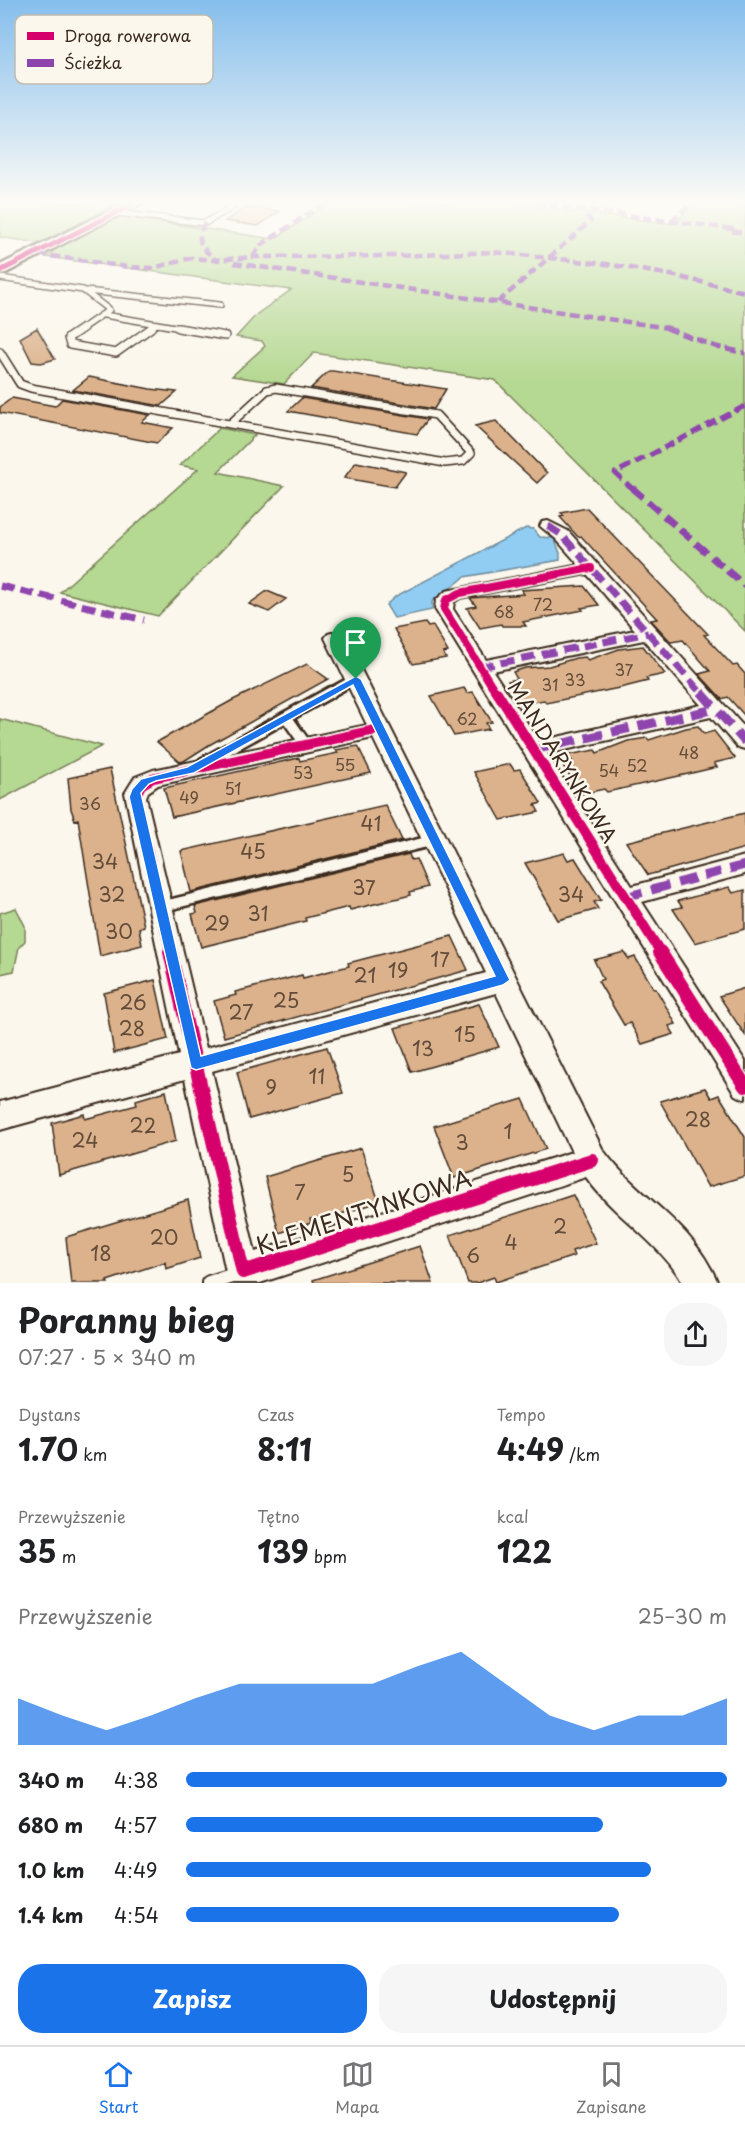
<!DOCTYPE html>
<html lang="pl">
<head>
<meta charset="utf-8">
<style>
  body { margin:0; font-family:"Playpen Sans",sans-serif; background:#f6f6f6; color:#202124; height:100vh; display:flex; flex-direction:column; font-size:22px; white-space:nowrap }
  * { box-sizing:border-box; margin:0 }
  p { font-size:20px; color:#757577 }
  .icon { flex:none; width:33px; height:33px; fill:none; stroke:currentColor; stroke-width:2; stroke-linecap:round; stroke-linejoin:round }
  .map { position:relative; height:1283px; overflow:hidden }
  .sheet { display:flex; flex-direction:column; background:#fff; flex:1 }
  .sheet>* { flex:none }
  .pin { position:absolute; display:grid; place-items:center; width:51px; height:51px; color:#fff; margin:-62px -26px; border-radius:50% 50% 50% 0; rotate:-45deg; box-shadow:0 0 6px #0007 }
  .pin .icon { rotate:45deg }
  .round { display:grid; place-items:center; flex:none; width:63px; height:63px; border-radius:24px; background:#f6f6f6 }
  .headline { display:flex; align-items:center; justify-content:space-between; height:102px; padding:0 18px }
  h1 { font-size:33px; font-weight:700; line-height:45px }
  .metrics { display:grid; grid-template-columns:repeat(3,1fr); gap:9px; height:102px; padding:6px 18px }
  .metrics div { display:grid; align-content:center }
  .metrics b { font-size:30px; font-weight:700 }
  .metrics small { font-size:16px; font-weight:400 }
  .metrics p { font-size:16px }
  .chart { height:168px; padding:12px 18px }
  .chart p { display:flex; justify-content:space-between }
  .chart svg { width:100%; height:108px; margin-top:6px; fill:#1a73e8; opacity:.7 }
  .primary-button { display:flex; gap:12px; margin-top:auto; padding:12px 18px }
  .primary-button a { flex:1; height:69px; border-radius:24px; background:#1a73e8; color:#fff; font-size:24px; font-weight:700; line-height:69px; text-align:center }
  .primary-button a+a { background:#f6f6f6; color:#202124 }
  ul { padding:0 18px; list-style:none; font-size:20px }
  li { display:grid; grid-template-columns:96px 72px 1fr; align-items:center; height:45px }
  li i { height:15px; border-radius:8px; background:#1a73e8 }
  .tab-bar { display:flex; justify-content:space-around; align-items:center; height:84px; border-top:2px solid #e0e0e0; background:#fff; font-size:16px; color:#757577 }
  .tab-bar a { display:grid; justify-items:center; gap:3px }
  .tab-bar .selected { color:#1a73e8 }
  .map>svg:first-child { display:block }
  .green { fill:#b5d892; stroke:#788158; stroke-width:1.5 }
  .water { fill:#91cdf2; stroke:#6f8c9d; stroke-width:1.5 }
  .building { fill:#dbb28c; stroke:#3b2a1e; stroke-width:1.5 }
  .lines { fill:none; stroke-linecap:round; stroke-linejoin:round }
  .lane-far4-casing { stroke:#3b2a1e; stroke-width:8 }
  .lane-far3-casing { stroke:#3b2a1e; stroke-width:10 }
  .lane-far2-casing { stroke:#3b2a1e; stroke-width:13 }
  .lane-far1-casing { stroke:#3b2a1e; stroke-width:15 }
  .lane-casing { stroke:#3b2a1e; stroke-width:18 }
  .street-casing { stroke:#3b2a1e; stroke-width:4 }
  .secondary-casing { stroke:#3b2a1e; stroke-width:5 }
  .lane-far4 { stroke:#fbf7ec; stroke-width:5 }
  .lane-far3 { stroke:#fbf7ec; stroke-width:7 }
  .lane-far2 { stroke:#fbf7ec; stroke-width:8 }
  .lane-far1 { stroke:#fbf7ec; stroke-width:10 }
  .lane { stroke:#fbf7ec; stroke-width:14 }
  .street { fill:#fbf7ec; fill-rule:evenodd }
  .secondary { fill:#fbf7ec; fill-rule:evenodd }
  .quiet-far3 { stroke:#8e44ad; stroke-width:4.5; stroke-dasharray:9 4.5; stroke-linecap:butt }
  .quiet-far2 { stroke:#8e44ad; stroke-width:5; stroke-dasharray:11 5; stroke-linecap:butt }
  .quiet-far1 { stroke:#8e44ad; stroke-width:7; stroke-dasharray:14 7; stroke-linecap:butt }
  .quiet { stroke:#8e44ad; stroke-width:9; stroke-dasharray:18 9; stroke-linecap:butt }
  .cycleway-far3-casing { stroke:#fbf7ec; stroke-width:8 }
  .cycleway-far2-casing { stroke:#fbf7ec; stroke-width:12 }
  .cycleway-far1-casing { stroke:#fbf7ec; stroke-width:14 }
  .cycleway-casing { stroke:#fbf7ec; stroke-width:17 }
  .cycleway-far3 { stroke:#d6006c; stroke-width:5 }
  .cycleway-far2 { stroke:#d6006c; stroke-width:8 }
  .cycleway-far1 { stroke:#d6006c; stroke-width:10 }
  .cycleway { stroke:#d6006c; stroke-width:14 }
  .route { fill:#1a73e8; stroke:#fff; stroke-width:1.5; fill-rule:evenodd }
  .labels { text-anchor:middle; stroke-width:5; stroke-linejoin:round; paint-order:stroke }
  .number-label { font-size:16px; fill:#634c3a }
  .street-label { font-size:20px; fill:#3b2a1e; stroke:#fbf7ec }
  .near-number-label { font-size:20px; fill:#634c3a }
  .near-street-label { font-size:24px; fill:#3b2a1e; stroke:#fbf7ec }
  .key { fill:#fbf7ec; stroke:#c1baae; stroke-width:1.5 }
  .key-label { font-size:16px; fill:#3b2a1e }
</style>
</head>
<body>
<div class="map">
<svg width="745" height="1283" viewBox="0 0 745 1283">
  <rect width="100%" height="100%" fill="#fbf7ec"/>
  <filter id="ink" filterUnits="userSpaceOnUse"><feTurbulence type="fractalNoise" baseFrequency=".0167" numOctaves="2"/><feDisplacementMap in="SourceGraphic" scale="12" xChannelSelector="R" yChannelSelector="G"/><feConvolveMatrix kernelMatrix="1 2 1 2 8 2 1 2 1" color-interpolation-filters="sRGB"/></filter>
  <g filter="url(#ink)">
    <!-- green -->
    <path class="green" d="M0,203H117L98,213L274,239L330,203H504L674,224L694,203H745V631L495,380L314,353L284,384L232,376L265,346L262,341L236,337L257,314L291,290L46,257L52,253L56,246L0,237Z
      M220,428L255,435L218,472L284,486L158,616L60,592L198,469L180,465Z
      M0,719L102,746L0,800Z
      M16,908L25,926V941L19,947L14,971L0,974V913Z"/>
    <!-- water -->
    <path class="water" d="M526,528L533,529L540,537L554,538L560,553V560L464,577C454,588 441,591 432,602V610L394,618L386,605L396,596Z"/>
    <!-- building -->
    <path class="building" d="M246,208H253L280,211L258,226L225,221Z
      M37,328L55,359L41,363L32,362L20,338Z
      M329,371H333L446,389L434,409L311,388Z
      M89,377L150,389L177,392L161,406L73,390Z
      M12,398L55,406L62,399L150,415L142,422L173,428L157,443L0,413V407Z
      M302,398L428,419L417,434L288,411Z
      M496,421L547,473L537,483L475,426Z
      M356,462L406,472L395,487L344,478Z
      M587,508L708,634L704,635L733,666L737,665L745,674V716L728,697L722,699L699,674L710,671L683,640L671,642L651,620L657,619L581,536L578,537L560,517L564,516L561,513Z
      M584,586L599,605L581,608L583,610L523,622L526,626H502L501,624L480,628L467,608L476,606L470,598L524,594L521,590Z
      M267,591L286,599L269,612L249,604Z
      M425,623L428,627L433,626L448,652L443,653L446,658L413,664L394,629Z
      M643,646L665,674L646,678L648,681L624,687L546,703L544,700L523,704L508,681L517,679L513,672L525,668L549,666L576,658L585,657L588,660L619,649Z
      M307,664L328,679L209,745L184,761L180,762L157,742L231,701Z
      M464,688L467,693L473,692L492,722L486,723L489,729L454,736L431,696Z
      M698,726L704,734L714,731L735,758L714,763L717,767L688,774L607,792L604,789L582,794L563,766L574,764L568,755L595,750L597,753L628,741L647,738L649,740L686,728Z
      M358,746L371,773L172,817L164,788L299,758L300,761L338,753L336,750Z
      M510,764L514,770L520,769L541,803L535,805L539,812L501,820L474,772Z
      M110,769L144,926L139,928L142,945L100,956L78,819L75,820L71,809L68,778Z
      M385,805L402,840L191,892L181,851Z
      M745,813V848L671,869L648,875L626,842Z
      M564,853L568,860L575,858L601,900L594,902L598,909L558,920L525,863Z
      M409,854L411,860L416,859L428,887L410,892L411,895L350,910L349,907L305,918L306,921L201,947L192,914L197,913L195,906Z
      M729,887L733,893L745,890V929L695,943L673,909L682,907L678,901Z
      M452,936L468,970L224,1037L214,1001L236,995L235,992L302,975L303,978L349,966L348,963Z
      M624,952L629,959L635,957L654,989H656L676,1024L669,1026L674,1034L642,1044L630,1023L624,1025L598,981L603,979L594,960Z
      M155,980L168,1039L114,1053L104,993Z
      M745,988V1035L719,996Z
      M479,1004L499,1047L412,1072L395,1028Z
      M327,1047L343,1093L249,1119L237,1072Z
      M705,1088L711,1098L719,1095L745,1137V1176L708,1187L660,1101Z
      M166,1091L176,1141L59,1175L52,1123L84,1114L85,1119L137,1105L136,1100Z
      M523,1099L546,1149L454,1178L434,1126Z
      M361,1148L379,1202L338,1215L310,1219L311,1223L279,1233L265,1177Z
      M573,1195L596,1243L572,1251L574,1256L496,1282L494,1277L477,1283H468L450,1235Z
      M188,1200L200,1258L166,1269L165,1262L107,1281L108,1283H71L66,1237Z
      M420,1246L433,1283H314L313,1280Z"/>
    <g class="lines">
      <!-- lane-far4 casing -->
      <g class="lane-far4-casing">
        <path id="lane-far4" d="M116,213L205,223L239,203
          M0,278L83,290L109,310L81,329
          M86,291L220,305
          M104,315L187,329
          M149,329L157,324"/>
      </g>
      <!-- lane-far3 casing -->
      <g class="lane-far3-casing">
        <path id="lane-far3" d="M83,328L68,338L70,345L116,353L151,328
          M178,328L225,336
          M0,352L20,384L31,388L445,463L463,461L471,453L436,415L276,388L267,390L230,424"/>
      </g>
      <!-- lane-far2 casing -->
      <g class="lane-far2-casing">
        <path id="lane-far2" d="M328,694L355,679"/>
      </g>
      <!-- lane-far1 casing -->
      <g class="lane-far1-casing">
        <path id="lane-far1" d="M287,718L306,745
          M203,763L331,692
          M160,907L435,840"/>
      </g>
      <!-- lane casing -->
      <g class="lane-casing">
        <path id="lane" d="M209,1283L238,1274"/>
      </g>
      <!-- street casing -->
      <g class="street-casing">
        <path id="street" d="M548,521L568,531L745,728V749L737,747L711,717L547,754L632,886L745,856V874L642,902L745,1061V1099L735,1095L435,609L436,600L446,591L579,565L556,539L540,526L542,522ZM587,574L635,630L486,660L453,609L454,602L460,598ZM644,640L701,705L539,741L493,671Z
          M335,632L342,634L345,638L603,1150C640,1200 692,1221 718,1283H683C658,1240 614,1217 586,1177L260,1283H231L226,1272L185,1079L0,1130V1102L179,1055L125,793L135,777L153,770L367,725L325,638L328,634ZM373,738L486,973L206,1048L146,797L148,792L158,785ZM496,993L572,1152L255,1252L212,1071Z"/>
      </g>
      <!-- secondary casing -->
      <g class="secondary-casing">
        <path id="secondary" d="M125,203H142L0,276V265Z"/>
      </g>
      <!-- lane-far4 -->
      <use href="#lane-far4" class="lane-far4"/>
      <!-- lane-far3 -->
      <use href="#lane-far3" class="lane-far3"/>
      <!-- lane-far2 -->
      <use href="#lane-far2" class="lane-far2"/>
      <!-- lane-far1 -->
      <use href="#lane-far1" class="lane-far1"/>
      <!-- lane -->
      <use href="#lane" class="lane"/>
      <!-- street -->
      <use href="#street" class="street"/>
      <!-- secondary -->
      <use href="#secondary" class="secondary"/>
      <!-- quiet-far3 -->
      <path class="quiet-far3" d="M536,203L732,229L730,231L745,233
        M671,221L691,203
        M205,223C194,240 202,249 216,260
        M38,254L128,267L153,268L191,258L214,260L253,257L395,256L493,252L606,264L671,275L745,292
        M253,257L261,245L324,203
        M234,263L675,329
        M498,302L591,221L582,209"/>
      <!-- quiet-far2 -->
      <path class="quiet-far2" d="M666,328L717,347L745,353
        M634,490L615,473L745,406"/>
      <!-- quiet-far1 -->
      <path class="quiet-far1" d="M632,488L745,586
        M548,526L562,535L702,694
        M0,586L144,620
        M480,667L648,633"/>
      <!-- quiet -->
      <path class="quiet" d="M701,692L745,742
        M533,750L715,709
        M625,897L745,865"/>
      <!-- cycleway-far3 casing -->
      <g class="cycleway-far3-casing">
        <path id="cycleway-far3" d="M0,271L135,203"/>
      </g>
      <!-- cycleway-far2 casing -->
      <g class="cycleway-far2-casing">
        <path id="cycleway-far2" d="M497,694L444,609L446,600L460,593L591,568"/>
      </g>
      <!-- cycleway-far1 casing -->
      <g class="cycleway-far1-casing">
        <path id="cycleway-far1" d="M497,692L661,953
          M171,953L135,797L141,785L153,778L380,729"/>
      </g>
      <!-- cycleway casing -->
      <g class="cycleway-casing">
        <path id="cycleway" d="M170,952L243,1272L592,1160
          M660,952L745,1086"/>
      </g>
      <!-- cycleway-far3 -->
      <use href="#cycleway-far3" class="cycleway-far3"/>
      <!-- cycleway-far2 -->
      <use href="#cycleway-far2" class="cycleway-far2"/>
      <!-- cycleway-far1 -->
      <use href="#cycleway-far1" class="cycleway-far1"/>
      <!-- cycleway -->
      <use href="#cycleway" class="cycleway"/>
    </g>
  </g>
  <!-- sky -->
  <linearGradient id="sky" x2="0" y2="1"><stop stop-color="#85beec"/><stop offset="0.53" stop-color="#fdfbf6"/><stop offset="1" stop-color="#fdfbf6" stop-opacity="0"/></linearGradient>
  <rect width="745" height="382" fill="url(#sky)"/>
  <!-- route -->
  <path class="route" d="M356,676L361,679L510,980L503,985L196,1070L191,1068L129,797L132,789L141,779L187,767ZM353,685L495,976L201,1056L141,793L149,784L156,781L194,773Z"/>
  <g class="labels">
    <!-- number labels -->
    <g class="number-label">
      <text x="543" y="611">72</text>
      <text x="504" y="618">68</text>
      <text x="624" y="676">37</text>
      <text x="575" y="686">33</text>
      <text x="550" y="691">31</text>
      <text x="467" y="725">62</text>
      <text x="689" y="759">48</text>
      <text x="345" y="771">55</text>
      <text x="637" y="772">52</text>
      <text x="609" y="777">54</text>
      <text x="303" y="779">53</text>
      <text x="233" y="795">51</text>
      <text x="189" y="804">49</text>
      <text x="90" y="810">36</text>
    </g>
    <!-- street labels -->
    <g class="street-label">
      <text transform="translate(562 762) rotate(58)" y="7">MANDARYNKOWA</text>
    </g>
    <!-- near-number labels -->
    <g class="near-number-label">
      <text x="371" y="831">41</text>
      <text x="253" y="859">45</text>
      <text x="105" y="869">34</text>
      <text x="364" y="895">37</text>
      <text x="112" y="902">32</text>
      <text x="571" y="902">34</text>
      <text x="258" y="921">31</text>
      <text x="217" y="931">29</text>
      <text x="119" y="939">30</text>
      <text x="440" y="967">17</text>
      <text x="398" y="978">19</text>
      <text x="365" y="983">21</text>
      <text x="286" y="1008">25</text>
      <text x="133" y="1010">26</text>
      <text x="241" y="1020">27</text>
      <text x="132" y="1036">28</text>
      <text x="465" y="1042">15</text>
      <text x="423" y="1056">13</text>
      <text x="317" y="1084">11</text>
      <text x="271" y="1095">9</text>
      <text x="698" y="1127">28</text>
      <text x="143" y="1133">22</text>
      <text x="508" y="1139">1</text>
      <text x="85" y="1148">24</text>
      <text x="462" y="1150">3</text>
      <text x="348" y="1182">5</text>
      <text x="300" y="1200">7</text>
      <text x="560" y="1234">2</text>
      <text x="164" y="1245">20</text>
      <text x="511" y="1250">4</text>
      <text x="101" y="1261">18</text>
      <text x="473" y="1263">6</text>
    </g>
    <!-- near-street labels -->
    <g class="near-street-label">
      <text transform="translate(364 1213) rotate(-18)" y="8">KLEMENTYNKOWA</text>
    </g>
  </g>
  <!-- legend -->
  <rect x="15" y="15" width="198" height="69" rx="9" class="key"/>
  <rect x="27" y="32" width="27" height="8" fill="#d6006c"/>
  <rect x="27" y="59" width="27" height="8" fill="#8e44ad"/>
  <g class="key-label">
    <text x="64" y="42">Droga rowerowa</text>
    <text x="64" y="69">Ścieżka</text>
  </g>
</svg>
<div class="pin" style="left:356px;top:679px;background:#1e9e55"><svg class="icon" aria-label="arrive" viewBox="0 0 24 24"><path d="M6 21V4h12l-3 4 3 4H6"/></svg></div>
</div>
<section class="sheet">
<div class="headline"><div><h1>Poranny bieg</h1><p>07:27 · 5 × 340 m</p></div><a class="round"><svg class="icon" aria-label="share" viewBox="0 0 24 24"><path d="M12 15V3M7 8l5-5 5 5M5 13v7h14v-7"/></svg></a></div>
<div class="metrics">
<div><p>Dystans</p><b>1.70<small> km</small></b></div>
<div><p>Czas</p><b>8:11</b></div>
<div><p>Tempo</p><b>4:49<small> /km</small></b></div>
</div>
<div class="metrics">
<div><p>Przewyższenie</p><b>35<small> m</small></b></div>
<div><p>Tętno</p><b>139<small> bpm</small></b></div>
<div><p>kcal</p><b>122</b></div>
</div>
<div class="chart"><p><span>Przewyższenie</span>25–30 m</p>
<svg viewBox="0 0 160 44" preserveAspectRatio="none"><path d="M0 44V25L10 32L20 38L30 32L40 25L50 19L60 19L70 19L80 19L90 12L100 6L110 19L120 32L130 38L140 32L150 32L160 25V44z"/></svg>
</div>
<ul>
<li><b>340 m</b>4:38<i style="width:100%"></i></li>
<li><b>680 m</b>4:57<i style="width:77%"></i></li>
<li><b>1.0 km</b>4:49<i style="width:86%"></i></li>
<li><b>1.4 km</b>4:54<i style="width:80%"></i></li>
</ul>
<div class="primary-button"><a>Zapisz</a><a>Udostępnij</a></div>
</section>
<nav class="tab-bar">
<a class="selected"><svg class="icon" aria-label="home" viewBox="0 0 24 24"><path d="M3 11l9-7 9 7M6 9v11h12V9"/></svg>Start</a>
<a><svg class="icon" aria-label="map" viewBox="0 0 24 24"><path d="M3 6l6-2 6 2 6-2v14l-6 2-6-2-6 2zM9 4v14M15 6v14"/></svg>Mapa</a>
<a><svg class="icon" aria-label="saved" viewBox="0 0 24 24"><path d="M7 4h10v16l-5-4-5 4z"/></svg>Zapisane</a>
</nav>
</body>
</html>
